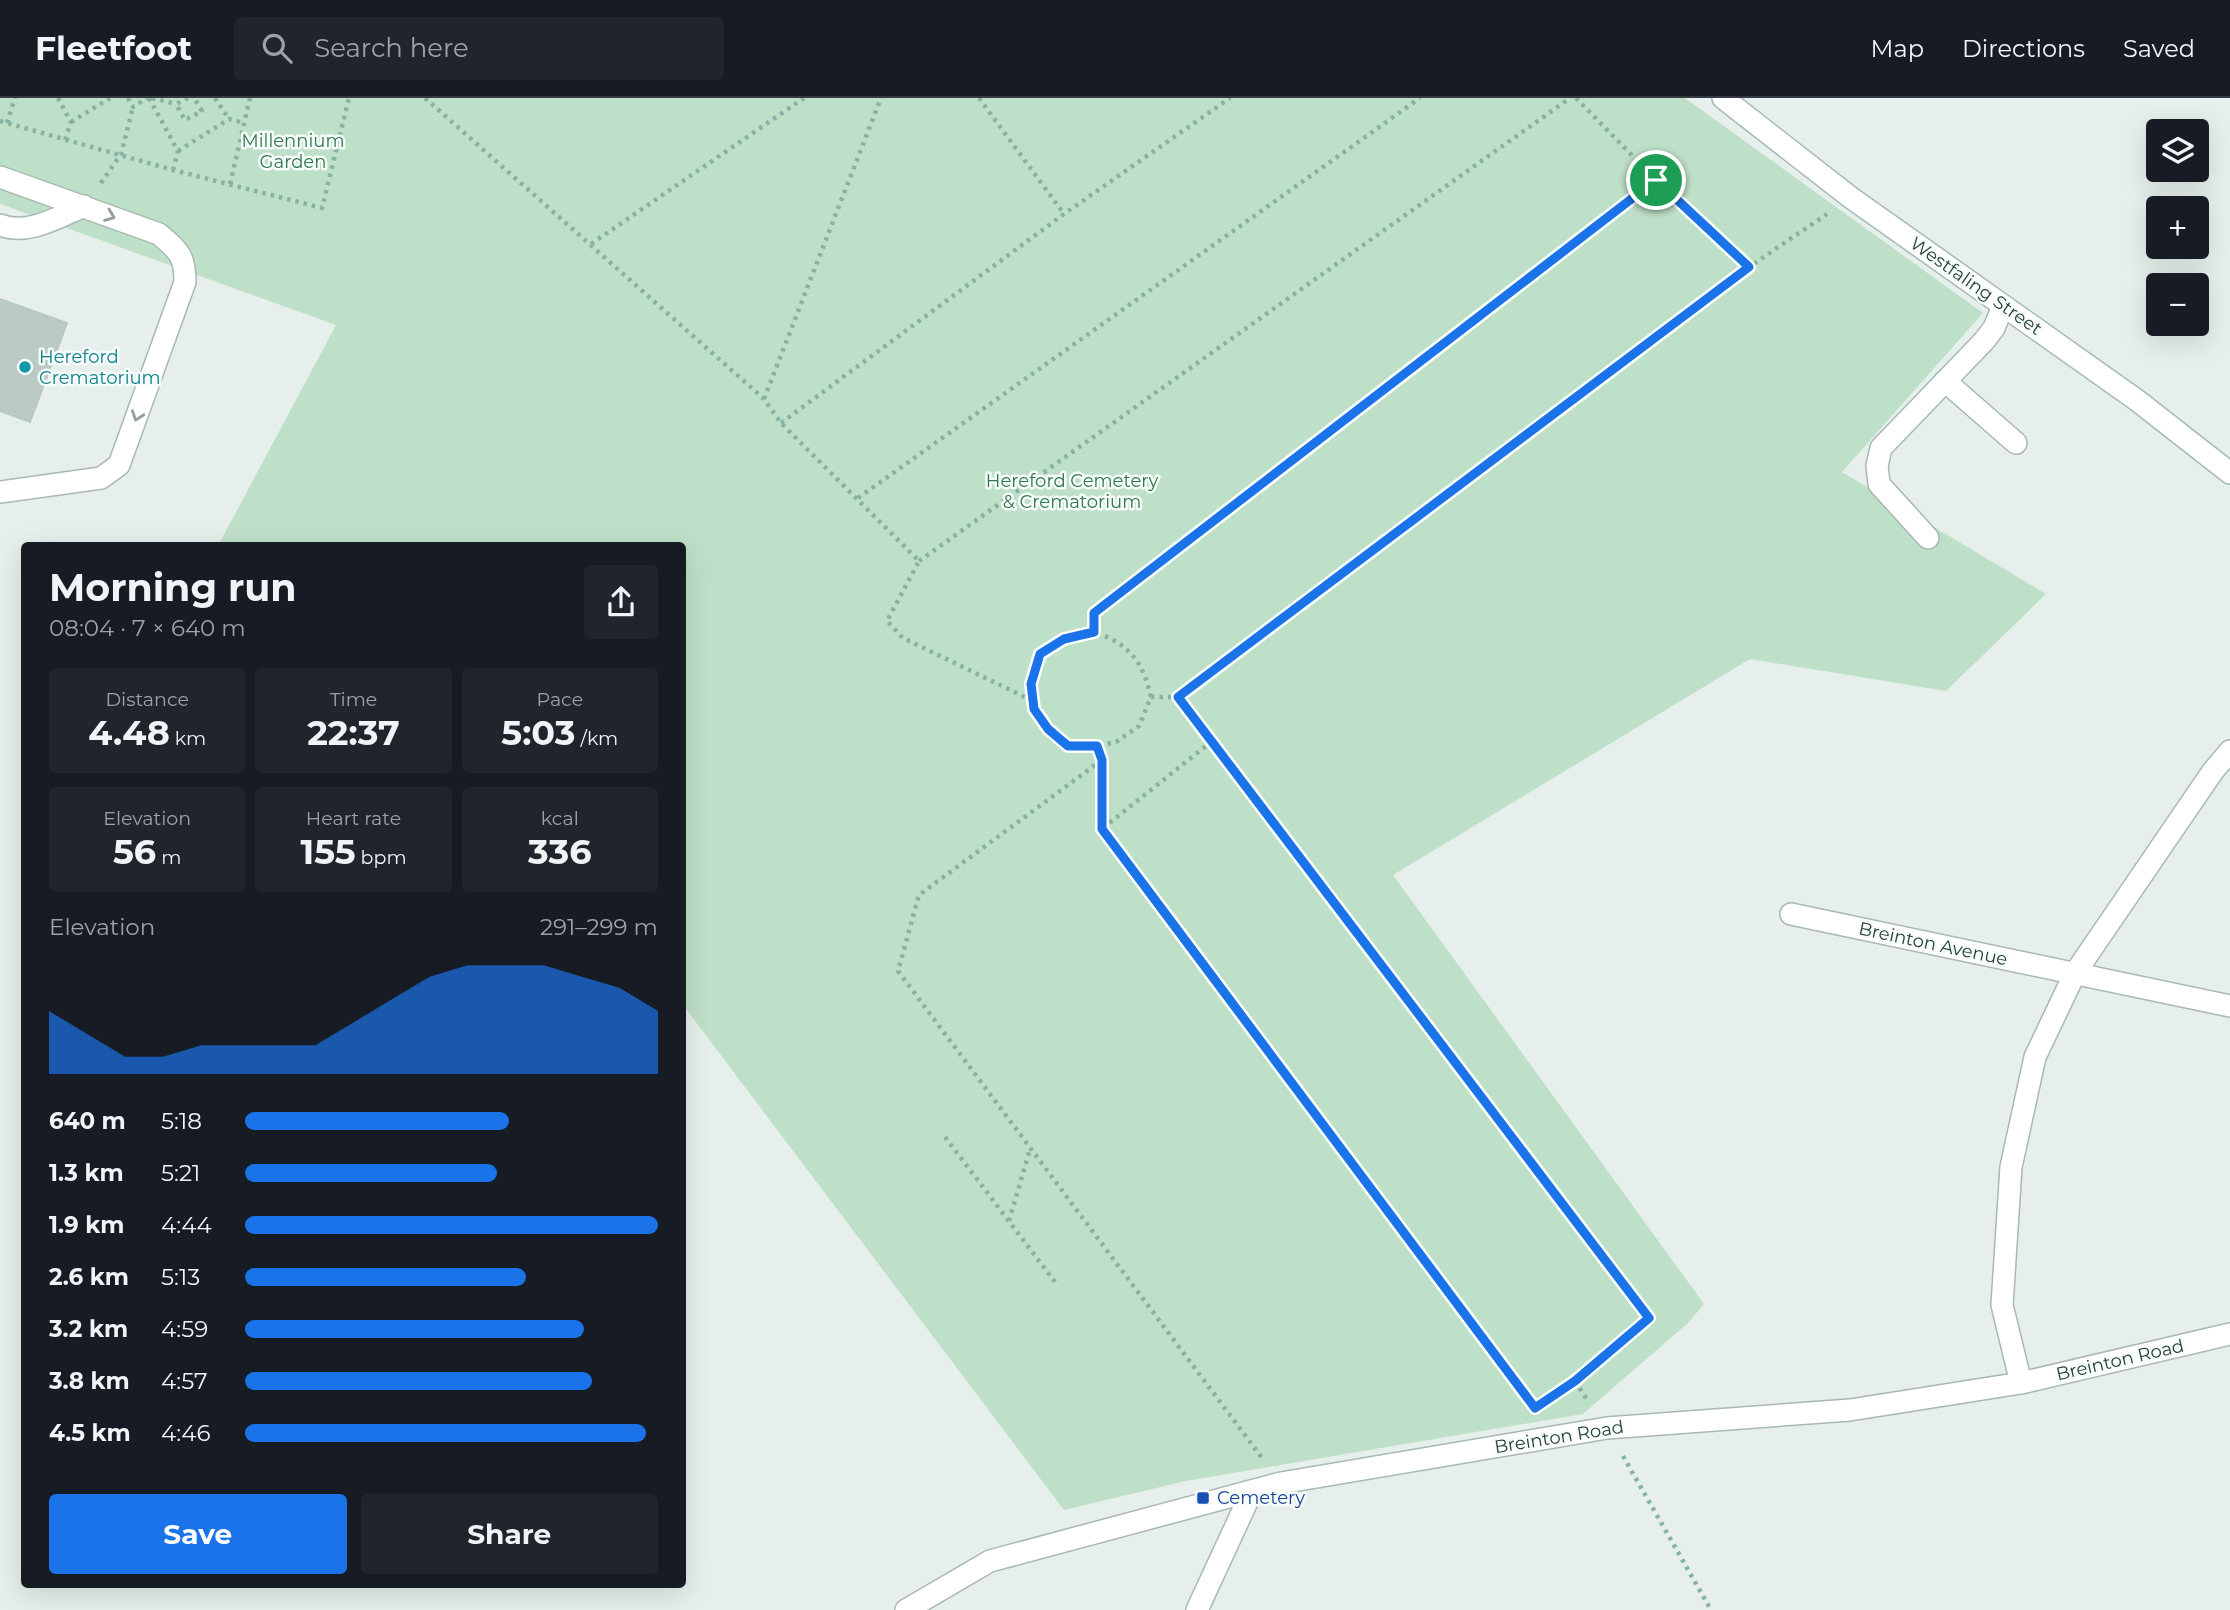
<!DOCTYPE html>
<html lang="en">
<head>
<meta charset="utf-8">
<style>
  body { margin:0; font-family:Montserrat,sans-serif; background:#20242c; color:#f1f3f6; height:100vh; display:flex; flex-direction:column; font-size:26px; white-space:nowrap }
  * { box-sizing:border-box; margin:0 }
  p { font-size:23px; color:#9ea1a6 }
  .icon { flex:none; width:38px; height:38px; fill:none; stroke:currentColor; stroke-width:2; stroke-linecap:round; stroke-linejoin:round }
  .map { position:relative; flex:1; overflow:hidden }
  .side { position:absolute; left:21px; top:444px; width:665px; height:1046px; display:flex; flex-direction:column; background:#171b24; border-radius:7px; box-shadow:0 7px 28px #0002 }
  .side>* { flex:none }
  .tools { position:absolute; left:2146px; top:21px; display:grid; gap:14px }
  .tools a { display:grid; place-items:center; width:63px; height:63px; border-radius:7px; background:#171b24; box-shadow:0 7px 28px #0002; font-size:35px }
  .pin { position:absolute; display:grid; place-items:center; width:60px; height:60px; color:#fff; margin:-30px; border:4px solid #fff; border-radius:50%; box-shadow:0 2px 7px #0007 }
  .round { display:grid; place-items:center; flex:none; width:74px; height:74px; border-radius:7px; background:#20242c }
  .overview { display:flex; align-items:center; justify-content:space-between; height:119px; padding:0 28px }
  h1 { font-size:38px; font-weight:700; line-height:52px }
  .stats { display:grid; grid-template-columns:repeat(3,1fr); gap:10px; height:119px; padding:7px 28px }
  .stats div { display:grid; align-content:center; border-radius:7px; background:#20242c; text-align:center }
  .stats b { font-size:35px; font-weight:700 }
  .stats small { font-size:19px; font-weight:400 }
  .stats p { font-size:19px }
  .chart { height:196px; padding:14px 28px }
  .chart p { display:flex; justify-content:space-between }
  .chart svg { width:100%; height:126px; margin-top:7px; fill:#1a73e8; opacity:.7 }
  .cta { display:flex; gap:14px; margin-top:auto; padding:14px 28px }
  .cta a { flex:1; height:80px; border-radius:7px; background:#1a73e8; color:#fff; font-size:28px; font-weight:700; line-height:80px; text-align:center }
  .cta a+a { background:#20242c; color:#f1f3f6 }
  ul { padding:0 28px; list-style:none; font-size:23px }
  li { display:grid; grid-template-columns:112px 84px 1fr; align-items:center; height:52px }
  li i { height:18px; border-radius:9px; background:#1a73e8 }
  header { display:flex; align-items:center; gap:42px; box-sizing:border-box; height:98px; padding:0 35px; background:#171b24; border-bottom:2px solid #363941 }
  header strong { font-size:33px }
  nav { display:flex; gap:38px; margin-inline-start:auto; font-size:24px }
  .search { width:490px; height:63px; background:#20242c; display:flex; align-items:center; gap:18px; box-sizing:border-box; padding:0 24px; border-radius:7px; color:#9ea1a6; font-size:26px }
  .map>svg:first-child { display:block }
  .green { fill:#bfe0c8 }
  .building { fill:#bbcac4; stroke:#b8c9c2; stroke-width:2 }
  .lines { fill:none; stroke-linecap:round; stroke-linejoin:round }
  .lane-casing { stroke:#a8b8b2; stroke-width:24 }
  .street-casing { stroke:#a8b8b2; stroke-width:24 }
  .secondary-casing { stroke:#a4bbb3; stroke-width:24 }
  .path { stroke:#86b3a5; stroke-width:4.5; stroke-dasharray:3.5 5; stroke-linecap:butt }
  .lane { stroke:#fff; stroke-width:21 }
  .street { stroke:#fff; stroke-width:21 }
  .secondary { stroke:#fff; stroke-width:21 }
  .oneway { stroke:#92a09c }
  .route-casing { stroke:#fff; stroke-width:14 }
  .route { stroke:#1a73e8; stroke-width:9 }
  .culture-dot { fill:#0f9aa8; stroke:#f7fbf9; stroke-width:2.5 }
  .transit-dot { fill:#1a4fb4; stroke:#f7fbf9; stroke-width:2.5 }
  .labels { text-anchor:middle; stroke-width:5; stroke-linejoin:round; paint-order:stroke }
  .park-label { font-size:18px; fill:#2d7a4b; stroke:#f7fbf9 }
  .street-label { font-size:18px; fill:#24423a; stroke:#f7fbf9 }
  .culture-label { font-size:18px; fill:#0d838f; stroke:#f7fbf9; text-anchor:start }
  .transit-label { font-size:18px; fill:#164399; stroke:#f7fbf9; text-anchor:start }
</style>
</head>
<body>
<header>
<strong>Fleetfoot</strong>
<div class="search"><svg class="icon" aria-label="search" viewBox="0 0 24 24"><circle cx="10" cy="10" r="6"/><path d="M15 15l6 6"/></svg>Search here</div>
<nav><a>Map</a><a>Directions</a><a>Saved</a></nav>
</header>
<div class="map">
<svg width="2230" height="1512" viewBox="0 0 2230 1512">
  <rect width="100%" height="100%" fill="#e6efeb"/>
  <!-- green -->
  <path class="green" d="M0,0H1685L1983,215L1842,374L2046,496L1946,593L1750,561L1393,777L1704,1206L1689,1224L1583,1316L1186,1383L1064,1412L683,907L682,448H218L336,227L0,106Z"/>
  <!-- building -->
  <path class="building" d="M0,201L67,225L30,324L0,313Z"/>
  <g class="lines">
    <!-- lane casing -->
    <g class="lane-casing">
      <path id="lane" d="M0,79L159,136C179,153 185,158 185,184L119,367L101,380L0,394
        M0,127C28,138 58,119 84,108
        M1945,283L2016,345
        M1928,440L1879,386L1877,368L1881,350L1984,243L1994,230L2003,208
        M1197,1512L1252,1393"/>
    </g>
    <!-- street casing -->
    <g class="street-casing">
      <path id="street" d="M1791,816L2230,908
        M2021,1285L2002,1207L2011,1069L2035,959L2075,875L2213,673L2230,653
        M906,1512L990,1463L1281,1385L1607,1330L1850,1312L2021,1285L2230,1236"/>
    </g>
    <!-- secondary casing -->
    <g class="secondary-casing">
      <path id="secondary" d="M1723,0L1850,99L2138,303L2230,375"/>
    </g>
    <!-- path -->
    <path class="path" d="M58,0L71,24L65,42
      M128,0L133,9L147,0
      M149,0L178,53L173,72
      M152,0L176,6
      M188,0L176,6L185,22L202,13L194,0
      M215,0L229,21
      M425,0L764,301L781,325L919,463L887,523L903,540L1031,602
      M979,0L1064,116
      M1576,0L1656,82L1749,169
      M0,23L173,72L322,110L349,0
      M71,24L110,0
      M7,25L15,0
      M178,53L229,21L244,25
      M101,85L121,56L133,9
      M230,86L250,0
      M591,146L804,0
      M764,301L881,0
      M781,325L1064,116L1230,0
      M858,400L1420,0
      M919,463L1570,0
      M1094,534V515L1656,82
      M1151,599C1144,570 1135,552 1107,539C1102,537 1096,534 1091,534C1072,536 1056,546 1040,556L1031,586L1034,611L1048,631L1068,648H1097L1116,644L1139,628L1151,599H1178L1749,169L1827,116
      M1097,648L1102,662V731L1535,1310L1575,1283L1649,1220L1178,599
      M1102,662L919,797L898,873L1262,1360
      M1103,730L1211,644
      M945,1039L1058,1188
      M1009,1123L1030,1051
      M1575,1283L1588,1303
      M1623,1358L1711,1512"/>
    <!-- lane -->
    <use href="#lane" class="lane"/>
    <!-- street -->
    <use href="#street" class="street"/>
    <!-- secondary -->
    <use href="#secondary" class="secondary"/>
  </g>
  <!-- one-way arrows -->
  <defs><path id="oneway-chevron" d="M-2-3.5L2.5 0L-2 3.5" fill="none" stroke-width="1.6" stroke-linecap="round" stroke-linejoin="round" transform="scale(1.75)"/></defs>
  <g class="oneway">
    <use href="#oneway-chevron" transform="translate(110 118) rotate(21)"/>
    <use href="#oneway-chevron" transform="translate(137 318) rotate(110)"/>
  </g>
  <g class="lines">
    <!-- route casing -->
    <g class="route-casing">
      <path id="route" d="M1656,82L1749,169L1178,599L1649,1220L1575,1283L1535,1310L1102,731V662L1097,648H1068L1048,631L1034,611L1031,586L1040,556L1064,541L1094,534V515Z"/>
    </g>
    <!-- route -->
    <use href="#route" class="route"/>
  </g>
  <!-- markers -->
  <circle class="culture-dot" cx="25" cy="269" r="7"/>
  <rect class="transit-dot" x="1196" y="1393" width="14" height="14" rx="3.5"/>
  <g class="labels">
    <!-- park labels -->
    <g class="park-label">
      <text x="293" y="49">Millennium<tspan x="293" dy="21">Garden</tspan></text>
      <text x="1072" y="389">Hereford Cemetery<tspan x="1072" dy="21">&amp; Crematorium</tspan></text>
    </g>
    <!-- street labels -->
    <g class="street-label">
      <text transform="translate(1976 188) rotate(35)" y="6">Westfaling Street</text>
      <text transform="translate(1933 846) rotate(12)" y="6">Breinton Avenue</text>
      <text transform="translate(2120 1262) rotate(-13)" y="6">Breinton Road</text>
      <text transform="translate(1559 1339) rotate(-9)" y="6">Breinton Road</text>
    </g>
    <!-- culture labels -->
    <g class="culture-label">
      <text x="39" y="265">Hereford<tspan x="39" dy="21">Crematorium</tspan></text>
    </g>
    <!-- transit labels -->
    <g class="transit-label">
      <text x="1217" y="1406">Cemetery</text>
    </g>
  </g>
</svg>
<div class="tools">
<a><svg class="icon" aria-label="layers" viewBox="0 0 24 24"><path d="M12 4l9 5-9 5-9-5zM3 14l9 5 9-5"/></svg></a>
<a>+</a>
<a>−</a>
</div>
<div class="pin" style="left:1656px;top:82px;background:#1e9e55"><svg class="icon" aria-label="arrive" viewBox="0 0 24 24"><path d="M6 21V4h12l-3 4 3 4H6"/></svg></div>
<section class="side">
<div class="overview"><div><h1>Morning run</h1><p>08:04 · 7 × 640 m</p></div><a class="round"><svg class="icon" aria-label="share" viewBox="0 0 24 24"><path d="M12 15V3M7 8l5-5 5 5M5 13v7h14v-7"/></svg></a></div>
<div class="stats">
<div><p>Distance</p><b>4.48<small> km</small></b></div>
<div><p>Time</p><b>22:37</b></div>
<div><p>Pace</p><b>5:03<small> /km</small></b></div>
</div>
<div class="stats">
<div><p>Elevation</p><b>56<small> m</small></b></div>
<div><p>Heart rate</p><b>155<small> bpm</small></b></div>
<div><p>kcal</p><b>336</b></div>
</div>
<div class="chart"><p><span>Elevation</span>291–299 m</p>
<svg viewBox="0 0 160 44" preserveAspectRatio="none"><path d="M0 44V22L10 30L20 38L30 38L40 34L50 34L60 34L70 34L80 26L90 18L100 10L110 6L120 6L130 6L140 10L150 14L160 22V44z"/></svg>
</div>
<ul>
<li><b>640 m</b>5:18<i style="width:64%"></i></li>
<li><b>1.3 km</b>5:21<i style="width:61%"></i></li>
<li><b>1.9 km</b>4:44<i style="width:100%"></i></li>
<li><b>2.6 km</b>5:13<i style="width:68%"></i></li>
<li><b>3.2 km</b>4:59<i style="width:82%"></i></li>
<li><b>3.8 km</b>4:57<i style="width:84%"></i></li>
<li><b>4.5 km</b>4:46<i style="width:97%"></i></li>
</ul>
<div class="cta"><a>Save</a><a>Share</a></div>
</section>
</div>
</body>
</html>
